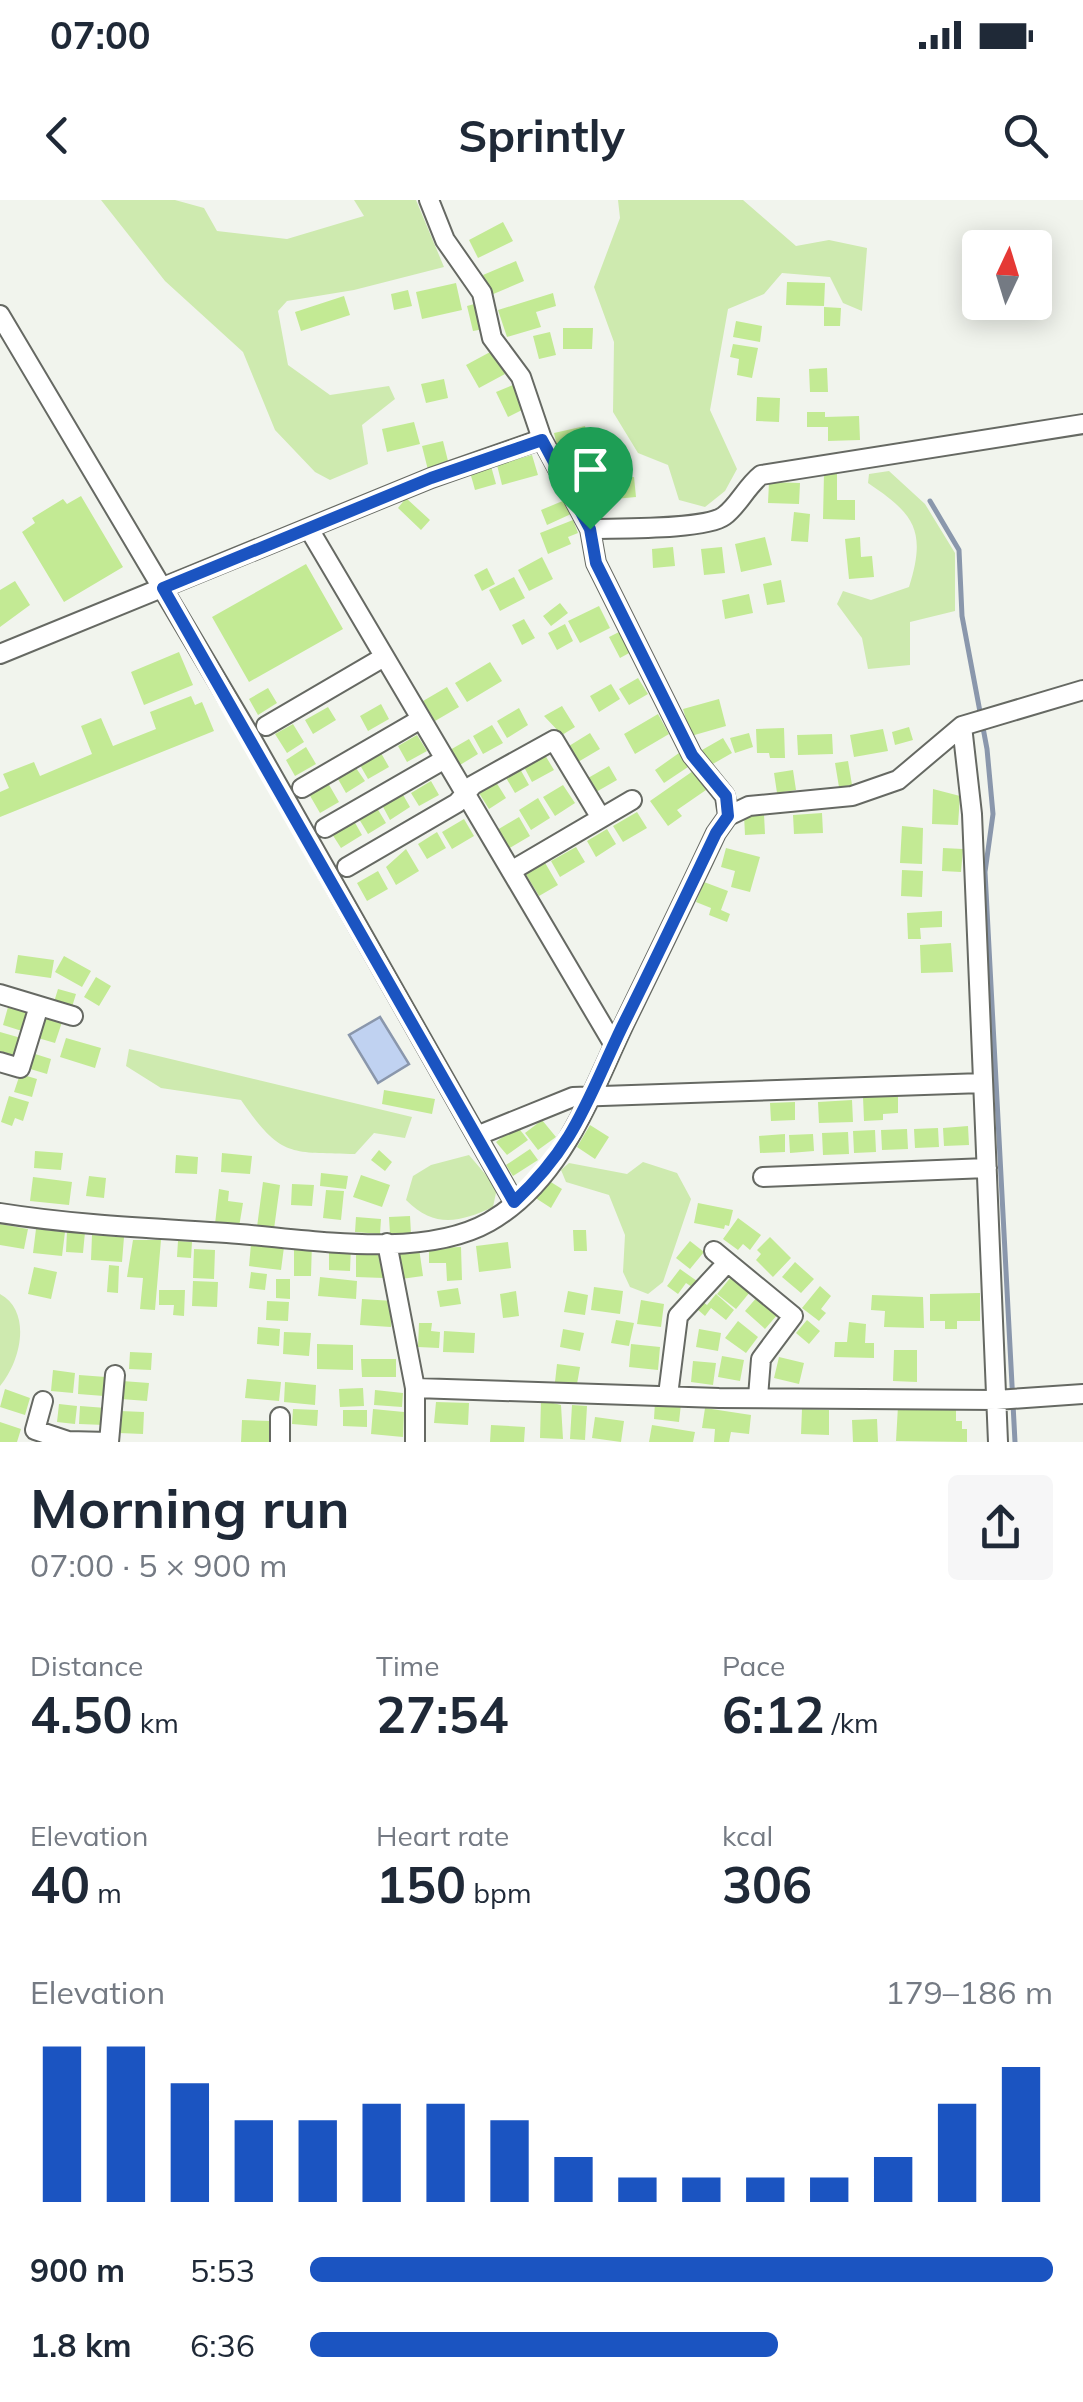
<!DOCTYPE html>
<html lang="en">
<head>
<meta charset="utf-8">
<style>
  body { margin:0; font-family:Mulish,sans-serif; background:#f6f6f7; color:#1f2937; height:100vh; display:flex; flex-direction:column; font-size:38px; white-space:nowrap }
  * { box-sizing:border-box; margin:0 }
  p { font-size:32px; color:#747a83 }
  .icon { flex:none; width:55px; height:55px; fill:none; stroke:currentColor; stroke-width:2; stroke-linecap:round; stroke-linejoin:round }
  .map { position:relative; height:1242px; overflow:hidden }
  .side { display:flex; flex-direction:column; background:#fff; flex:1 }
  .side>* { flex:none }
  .needle { width:65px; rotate:4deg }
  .fabs { position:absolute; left:962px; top:30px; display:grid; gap:20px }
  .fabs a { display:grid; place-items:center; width:90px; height:90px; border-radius:10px; background:#fff; box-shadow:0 5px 25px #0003; font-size:50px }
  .pin { position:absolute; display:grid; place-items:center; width:85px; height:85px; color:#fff; margin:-102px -42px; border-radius:50% 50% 50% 0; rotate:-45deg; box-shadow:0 0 10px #0007 }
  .pin .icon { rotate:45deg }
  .round { display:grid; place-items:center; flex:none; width:105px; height:105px; border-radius:10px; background:#f6f6f7 }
  .headline { display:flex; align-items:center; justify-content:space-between; height:170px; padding:0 30px }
  h1 { font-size:55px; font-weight:700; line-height:75px }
  .stats { display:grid; grid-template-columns:repeat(3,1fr); gap:15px; height:170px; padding:10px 30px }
  .stats div { display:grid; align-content:center }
  .stats b { font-size:50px; font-weight:700 }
  .stats small { font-size:28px; font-weight:400 }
  .stats p { font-size:28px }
  .chart { height:280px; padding:20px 30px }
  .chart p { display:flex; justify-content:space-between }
  .chart svg { width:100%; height:180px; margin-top:10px; stroke:#1b54c1; stroke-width:6 }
  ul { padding:0 30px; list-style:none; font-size:32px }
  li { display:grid; grid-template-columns:160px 120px 1fr; align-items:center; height:75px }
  li i { height:25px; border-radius:12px; background:#1b54c1 }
  .status { display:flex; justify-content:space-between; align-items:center; height:70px; padding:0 50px; background:#fff; direction:ltr }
  .status svg { height:28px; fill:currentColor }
  header { display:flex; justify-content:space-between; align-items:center; height:130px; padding:0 30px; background:#fff; font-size:45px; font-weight:700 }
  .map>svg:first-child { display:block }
  .green { fill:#ceeaaf }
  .water { fill:#c0d2f1; stroke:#8a97ac; stroke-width:2.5 }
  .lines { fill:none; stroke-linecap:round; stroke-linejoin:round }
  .stream { stroke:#8a97ac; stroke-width:5 }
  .building { fill:#c3ea94 }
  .minor-casing { stroke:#666963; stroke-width:22 }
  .minor { stroke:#fff; stroke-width:18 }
  .route-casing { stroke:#fff; stroke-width:20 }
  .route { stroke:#1b54c1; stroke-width:12 }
</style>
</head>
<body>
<div class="status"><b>07:00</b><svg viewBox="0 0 49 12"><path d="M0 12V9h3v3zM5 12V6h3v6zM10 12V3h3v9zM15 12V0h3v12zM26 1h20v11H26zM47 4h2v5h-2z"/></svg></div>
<header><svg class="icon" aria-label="back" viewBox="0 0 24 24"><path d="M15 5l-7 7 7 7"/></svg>Sprintly<svg class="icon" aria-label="search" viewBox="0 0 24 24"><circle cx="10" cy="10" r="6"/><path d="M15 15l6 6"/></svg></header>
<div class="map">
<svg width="1083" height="1242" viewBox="0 0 1083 1242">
  <rect width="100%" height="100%" fill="#f1f4ed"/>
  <!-- green -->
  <path class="green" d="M101,0H175L204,8L217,31L287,39L364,16L354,0H416L444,67L354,90L287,101L278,111L288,165L330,195L389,186L395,199L362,225L368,264L330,280L315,272L275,230L243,152L165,81Z
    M618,0H743L796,46L829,40L867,48L862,111L843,103L830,77L782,73L764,94L728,109L710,210L737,269L725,291L705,307L679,300L668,265L638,253L613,212L614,142L594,87L620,18Z
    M889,271L925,304L955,353V411L910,422V465L868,469L862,438L837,404L843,391L871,400L909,387C927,330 914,314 868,283L869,274Z
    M129,849L412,917L405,938L374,933L355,954C290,952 281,958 241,900L161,888L126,866Z
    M469,955L497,988L493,1007C460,1022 435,1029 406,1000L413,976L431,965Z
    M643,962L677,973L691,999L663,1082L648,1094L630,1087L623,1072L625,1035L609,995L566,982L561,970L569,963L627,974Z
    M0,1094C33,1112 20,1163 0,1186Z"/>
  <!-- water -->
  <path class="water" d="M380,817L409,864L378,883L349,835Z"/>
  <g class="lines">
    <!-- stream -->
    <path class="stream" d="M930,301L959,350L962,416L987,549L993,614L985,672L1015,1242"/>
  </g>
  <!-- building -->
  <path class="building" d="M503,22L513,41L478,58L469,40Z
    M516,61L524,81L491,95L483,75Z
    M787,82L825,83L824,106L786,105Z
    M456,83L462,110L422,119L416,92Z
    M408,90L412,106L394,110L391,94Z
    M553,93L556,106L536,112L541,127L507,137L498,110Z
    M344,96L350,115L301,131L295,112Z
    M478,103L484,129L473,131L467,106Z
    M824,107L841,108L840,126H824Z
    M736,121L762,126L760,142L733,137Z
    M563,128H593L592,149H563Z
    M550,132L556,155L539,159L533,136Z
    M733,144L758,148L752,178L737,175L739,159L730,157Z
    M492,151L505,174L479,188L466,165Z
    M827,168L828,192H810L809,169Z
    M444,179L448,198L426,203L421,184Z
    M513,185L524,209L508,217L496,192Z
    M757,197L780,198L779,222L756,221Z
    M807,212H825V217L859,216L860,240L828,241V227H807Z
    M414,222L420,244L387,252L382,229Z
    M585,226L590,247L559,255L554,233Z
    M443,241L449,265L428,270L422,246Z
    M532,255L538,275L502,285L497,265Z
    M491,266L496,284L475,290L470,272Z
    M824,273L837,274V300H855V320L823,319Z
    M634,277L636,297L604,300L602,280Z
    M769,282L800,283L799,304L768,303Z
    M81,296L123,367L64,402L22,332L35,323L32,318L63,299L67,304Z
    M406,298L430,320L421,330L398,308Z
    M565,300L571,314L547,325L541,310Z
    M794,312L810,314L808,342L791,341Z
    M573,320L578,333L568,337L571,344L548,354L540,333Z
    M765,337L772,365L741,372L735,344Z
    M860,337L861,357L872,356L874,377L849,379L845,339Z
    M673,347L675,366L653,368L652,349Z
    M722,347L725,373L704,375L701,349Z
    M542,357L553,379L529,391L518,370Z
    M306,364L343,429L249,482L212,417Z
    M487,368L495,384L482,391L474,375Z
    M514,377L525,398L500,411L489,390Z
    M781,380L785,402L767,405L763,384Z
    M15,381L30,405L0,427V390Z
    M749,394L753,413L725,419L722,400Z
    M560,403L568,413L551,426L543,416Z
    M599,406L610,428L580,443L568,421Z
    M524,419L535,438L522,445L512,425Z
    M565,424L573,441L557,450L548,433Z
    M621,431L631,452L620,458L609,437Z
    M179,452L193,485L144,505L131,472Z
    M490,462L502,481L467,502L455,483Z
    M638,478L648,494L629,505L619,489Z
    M611,484L620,499L599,512L590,496Z
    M447,487L459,507L435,521L423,501Z
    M268,488L277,503L258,515L249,499Z
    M191,496L195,505L202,502L214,531L0,617V592L9,588L3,574L34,562L40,576L92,554L81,526L101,518L113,546L156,529L150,512Z
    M719,499L726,526L691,536L683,509Z
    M381,504L389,519L368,531L360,516Z
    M562,506L575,527L562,535L544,516Z
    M328,507L336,520L313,534L305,520Z
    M519,508L528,525L507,538L497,521Z
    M658,514L669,534L635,554L624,534Z
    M293,524L304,542L287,553L275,534Z
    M492,525L503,543L483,554L473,536Z
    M909,527L913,540L895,545L892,532Z
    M784,528L785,558H770L769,553H757L756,529Z
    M883,529L888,551L854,557L850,535Z
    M590,533L600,549L578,562L569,546Z
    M749,533L753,547L735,553L730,538Z
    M832,534L833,554L798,555L797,535Z
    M417,535L427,551L407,562L398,546Z
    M723,538L732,553L711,565L702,550Z
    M469,539L478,554L460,565L450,550Z
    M306,547L316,564L295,576L286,560Z
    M381,553L389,567L368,579L360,565Z
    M679,553L688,567L664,583L655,570Z
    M545,555L554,570L532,582L524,567Z
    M848,561L852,585L839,587L835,563Z
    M609,566L617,580L596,592L588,578Z
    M519,567L529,585L515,593L505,576Z
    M356,568L365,581L346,593L338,579Z
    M793,570L796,590L777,593L774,573Z
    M693,571L706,590L677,610L682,616L668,626L650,601Z
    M431,581L439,595L419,606L411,593Z
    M496,582L506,598L489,609L479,593Z
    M328,583L339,602L320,613L309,594Z
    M563,585L575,603L555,616L543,597Z
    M933,589L960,596L958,625L932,624Z
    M402,593L410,607L390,620L382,605Z
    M538,598L550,618L531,630L519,610Z
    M377,608L386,623L368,634L359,619Z
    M637,612L647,628L623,642L613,626Z
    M822,613L823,633L794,634L793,615Z
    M764,614L765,634L745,635L744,615Z
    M519,617L530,636L508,649L497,630Z
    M464,619L474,636L452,649L442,632Z
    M354,621L362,635L341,648L332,634Z
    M902,626L923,628L922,664L900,663Z
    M607,629L616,644L596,657L587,641Z
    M437,632L446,648L427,659L418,644Z
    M576,647L585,662L560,677L551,661Z
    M726,648L760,657L750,692L731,687L735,671L721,667Z
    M943,648L963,649L961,672L942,671Z
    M406,649L419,671L396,685L386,667Z
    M544,661L558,685L539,696L525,673Z
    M902,670L923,671L922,697L901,696Z
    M378,671L388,689L367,701L357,683Z
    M704,682L728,691L721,710L730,714L727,722L709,715L711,708L696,702Z
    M942,711V727L920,728L921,739H908L907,713Z
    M951,743L953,772L921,773L920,745Z
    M18,755L54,760L51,778L15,773Z
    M64,756L91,771L82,787L55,772Z
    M96,777L111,786L99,806L84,797Z
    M58,789L76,794L72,807L54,802Z
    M8,807L28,813L22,831L3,825Z
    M45,817L62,822L55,843L38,838Z
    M0,832L21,838L16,856L0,851Z
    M66,838L101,848L95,868L60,857Z
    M32,853L51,859L47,874L27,868Z
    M20,874L37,879L32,897L14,892Z
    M384,890L435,899L432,914L382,904Z
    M898,895V913L883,914V920L864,921L863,897Z
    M9,896L29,902L23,921L15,918L12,926L1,922Z
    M852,900L853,922L819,923L818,902Z
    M795,902V920L771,921L770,903Z
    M542,920L556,937L538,950L525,933Z
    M590,925L609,937L595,959L577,947Z
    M517,926L528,940L507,955L496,942Z
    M968,926L969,945L944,946L943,928Z
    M938,928L939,947L915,948L914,929Z
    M907,929L908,949L882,950L881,930Z
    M875,930L876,952L854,953L853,931Z
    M848,932L849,954L823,955L822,933Z
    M785,934V952L760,953L759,936Z
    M813,934L814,951L790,953L789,935Z
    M530,949L538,960L513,976L506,965Z
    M379,950L392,962L385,971L371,960Z
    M35,951L63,953L61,970L34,968Z
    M222,953L252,956L250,974L221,972Z
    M176,955L198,957L197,974L175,973Z
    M321,973L348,976L346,989L320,986Z
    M361,975L390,985L382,1007L353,997Z
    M89,976L106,978L104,998L86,996Z
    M33,977L72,982L69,1005L30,1001Z
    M546,979L562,989L551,1008L534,997Z
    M263,982L280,985L274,1029L257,1027Z
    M292,984L314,985L312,1006L291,1005Z
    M219,989L229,991L228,1001L243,1003L239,1027L215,1024Z
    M326,990L344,991L341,1020L323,1018Z
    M698,1003L733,1010L729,1026L725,1025L724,1029L694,1023Z
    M410,1016L411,1034H390L389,1017Z
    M356,1017L381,1019L380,1034L355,1032Z
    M738,1018L761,1035L750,1050L743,1044L738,1050L723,1039Z
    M0,1024L28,1029L24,1049L0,1045Z
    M36,1029L65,1032L62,1056L33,1053Z
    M573,1030H586L587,1051H574Z
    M67,1031L85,1032L83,1053L66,1052Z
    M92,1035L124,1037L122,1062L91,1060Z
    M770,1037L791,1058L773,1077L756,1060L761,1054L757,1050Z
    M133,1040H161L155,1110L140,1109L143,1078L127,1077Z
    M178,1041L192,1042L191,1058L177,1057Z
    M690,1041L704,1052L690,1069L676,1058Z
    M312,1042L311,1076H294V1043Z
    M508,1042L511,1068L479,1072L476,1046Z
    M251,1044L284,1047L281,1070L249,1066Z
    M329,1045H351L350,1071L329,1070Z
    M461,1047L462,1080L447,1081L446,1063H429V1048Z
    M419,1048L423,1076L401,1079L398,1050Z
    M194,1049L215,1050L214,1079L193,1078Z
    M356,1053H384V1078L356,1077Z
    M795,1062L814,1079L801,1093L782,1077Z
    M109,1065L119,1066L118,1093L107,1092Z
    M34,1067L57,1072L51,1099L28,1094Z
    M680,1069L697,1081L692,1087L686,1083L678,1094L667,1086Z
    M251,1072L267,1074L265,1090L249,1088Z
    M320,1077L357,1081L356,1099L318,1096Z
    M731,1077L750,1092L736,1109L717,1094Z
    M276,1079H290V1099L276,1098Z
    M193,1081L218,1082L217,1107L192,1106Z
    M820,1086L831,1096L821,1109L826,1113L819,1121L802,1108Z
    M594,1087L623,1091L620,1114L591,1110Z
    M458,1088L461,1104L440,1107L437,1091Z
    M159,1090H185L184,1116L173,1115L174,1105H159Z
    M516,1091L519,1116L503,1118L500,1094Z
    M568,1091L588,1095L585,1115L564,1112Z
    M980,1093V1121H957V1129H945V1121H930V1094Z
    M716,1094L734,1110L726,1120L711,1108L705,1116L697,1109L703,1102L707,1105Z
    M872,1095L923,1097L924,1128L884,1127L885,1111L871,1110Z
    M758,1096L778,1114L765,1129L745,1111Z
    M362,1099L393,1101L391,1127L360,1125Z
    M641,1100L664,1104L661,1127L637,1124Z
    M267,1101L289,1102L288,1121L266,1120Z
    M616,1120L634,1123L629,1146L611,1143Z
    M807,1120L820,1131L809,1144L796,1133Z
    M738,1121L758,1137L746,1153L725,1138Z
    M849,1122L866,1124L865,1143H874V1158L834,1157L835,1142H847Z
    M419,1123H432L431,1131L440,1132L439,1148L418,1147Z
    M258,1127L280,1129L279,1146L257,1144Z
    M563,1129L584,1133L580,1151L560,1147Z
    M699,1129L721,1133L718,1151L696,1147Z
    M444,1131L475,1133L474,1153L443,1152Z
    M284,1132L311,1133L309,1156L283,1154Z
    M317,1144L353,1145V1170L317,1169Z
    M631,1144L660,1147L658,1170L629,1167Z
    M894,1150H917V1182L893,1181Z
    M130,1152L152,1153L151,1170L129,1169Z
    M722,1156L744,1160L740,1181L718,1177Z
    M779,1157L804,1163L799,1184L774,1178Z
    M361,1159H396V1177H362Z
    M693,1161L716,1163L713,1185L691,1182Z
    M557,1164L580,1167L577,1184L555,1182Z
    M53,1170L75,1173L73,1193L51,1191Z
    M79,1175L106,1177L104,1196L78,1194Z
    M247,1179L281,1182L279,1201L245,1198Z
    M122,1181L149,1183L147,1201L121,1199Z
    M285,1182L316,1185L315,1205L284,1202Z
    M363,1188L364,1206L340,1207L339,1189Z
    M5,1189L30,1198L25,1215L0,1207Z
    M375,1190L403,1193L402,1207L374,1205Z
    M541,1200L561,1205L563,1239L540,1238Z
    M436,1202L469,1203L468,1225L434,1223Z
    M655,1202L681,1204L679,1222L654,1219Z
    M59,1204L77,1206L75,1224L57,1222Z
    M572,1205L587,1206L585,1240L570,1239Z
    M80,1206L106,1208L105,1225L79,1224Z
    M898,1206L956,1209V1221H962V1229H967V1242L896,1241Z
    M705,1208L751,1215L749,1234L731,1232L729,1242H714L715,1229L702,1228Z
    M293,1209L318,1210L317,1226L292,1224Z
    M373,1209L404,1212L403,1237L371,1234Z
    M802,1209L829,1210V1235L801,1234Z
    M343,1210H367V1227L343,1226Z
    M120,1211L144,1212L143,1234L119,1233Z
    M595,1217L624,1221L621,1242L592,1238Z
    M877,1219L878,1242H853L852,1220Z
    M242,1220L271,1221L270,1242H241Z
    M0,1222L21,1229L17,1242H0Z
    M491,1225L525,1227L524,1242H490Z
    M652,1225L695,1232L693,1242H649Z"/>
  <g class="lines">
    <!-- minor casing -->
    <g class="minor-casing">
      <path id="minor" d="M429,0L445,40L482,93L492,138L521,177L542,239L590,329L596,363L692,555L725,596L728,616
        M0,115L250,536L514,1002
        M309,329L614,845
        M590,329C617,328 705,330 724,316C738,306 746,287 761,275L1083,224
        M0,454L431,278L542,239
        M266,526L384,457
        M962,526L972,614L998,1242
        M302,588L421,519
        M325,628L445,559
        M347,667L457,603L473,585L554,540L601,618
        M511,671L632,600
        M0,794L73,816
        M0,862L20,868L39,806
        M479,935L573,897L983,883
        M763,977L987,968
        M0,1013C75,1025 151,1028 227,1033C303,1038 420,1061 489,1022C564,979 592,890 627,818C657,756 687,695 716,633L728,616L749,606L852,596L898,580L962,526L1083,490
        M387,1043L415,1188V1242
        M714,1051L793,1116L761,1159L758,1197
        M415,1188L719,1198L996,1200L1083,1194
        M668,1195L678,1116L726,1064
        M43,1201L35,1230L68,1241L109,1242L115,1175
        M280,1242V1217"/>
    </g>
    <!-- minor -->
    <use href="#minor" class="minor"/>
  </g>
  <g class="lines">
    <!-- route casing -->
    <g class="route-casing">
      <path id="route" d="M542,240L590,329L596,363L692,555L726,596L728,616L716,633C685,698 654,763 622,827C587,900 576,944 514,1002L163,388L431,278Z"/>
    </g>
    <!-- route -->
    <use href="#route" class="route"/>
  </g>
</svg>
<div class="fabs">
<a><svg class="needle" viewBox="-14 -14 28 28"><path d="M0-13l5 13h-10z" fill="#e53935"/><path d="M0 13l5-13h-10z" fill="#747a83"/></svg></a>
</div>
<div class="pin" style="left:590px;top:329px;background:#1e9e55"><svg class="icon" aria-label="arrive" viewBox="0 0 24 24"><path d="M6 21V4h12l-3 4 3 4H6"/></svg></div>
</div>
<section class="side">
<div class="headline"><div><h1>Morning run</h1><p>07:00 · 5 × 900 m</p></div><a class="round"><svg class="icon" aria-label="share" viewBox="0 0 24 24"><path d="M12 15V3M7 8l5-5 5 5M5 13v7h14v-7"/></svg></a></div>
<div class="stats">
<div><p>Distance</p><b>4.50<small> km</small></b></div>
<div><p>Time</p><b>27:54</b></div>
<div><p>Pace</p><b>6:12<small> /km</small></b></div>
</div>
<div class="stats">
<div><p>Elevation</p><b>40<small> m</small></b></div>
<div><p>Heart rate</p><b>150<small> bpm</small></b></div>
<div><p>kcal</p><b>306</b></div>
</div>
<div class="chart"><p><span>Elevation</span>179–186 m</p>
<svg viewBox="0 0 160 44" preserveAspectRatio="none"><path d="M5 44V6M15 44V6M25 44V15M35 44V24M45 44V24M55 44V20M65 44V20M75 44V24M85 44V33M95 44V38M105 44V38M115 44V38M125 44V38M135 44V33M145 44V20M155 44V11"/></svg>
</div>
<ul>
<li><b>900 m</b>5:53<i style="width:100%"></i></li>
<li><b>1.8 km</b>6:36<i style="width:63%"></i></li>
</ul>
</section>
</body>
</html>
